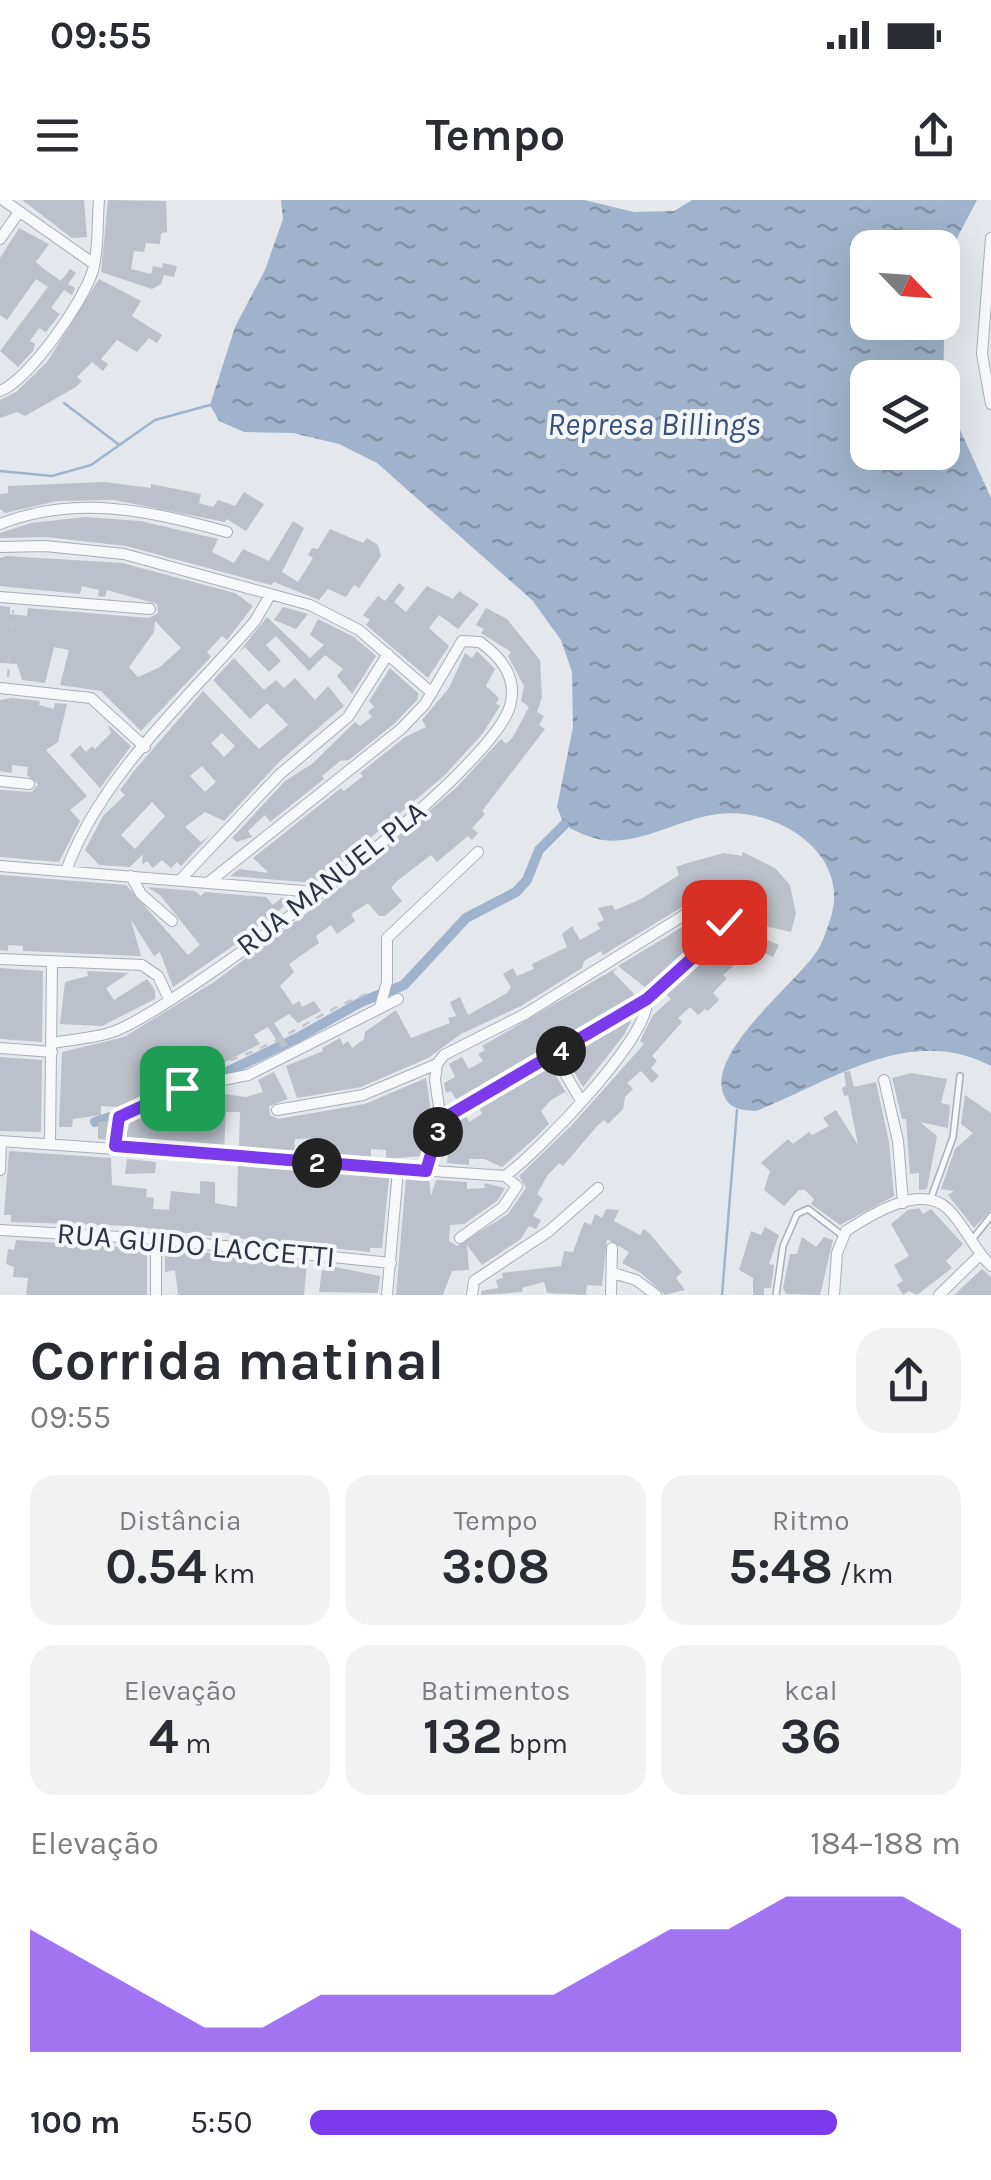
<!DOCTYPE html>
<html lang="pt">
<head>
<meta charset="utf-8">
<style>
  body { margin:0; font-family:Karla,sans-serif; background:#f2f2f3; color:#2b2b33; height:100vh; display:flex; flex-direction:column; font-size:38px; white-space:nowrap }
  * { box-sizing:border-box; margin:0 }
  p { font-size:32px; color:#7c7c81 }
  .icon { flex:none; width:55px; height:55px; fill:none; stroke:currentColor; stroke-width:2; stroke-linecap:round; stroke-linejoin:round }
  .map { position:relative; height:1095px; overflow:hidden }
  .details { display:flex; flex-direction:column; background:#fff; flex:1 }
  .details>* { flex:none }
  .needle { width:65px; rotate:115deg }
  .buttons { position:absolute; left:850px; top:30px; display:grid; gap:20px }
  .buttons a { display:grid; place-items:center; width:110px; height:110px; border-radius:20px; background:#fff; box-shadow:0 10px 40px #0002; font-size:50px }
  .pin { position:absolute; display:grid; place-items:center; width:85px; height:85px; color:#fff; margin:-42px; border-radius:20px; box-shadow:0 5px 15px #0006 }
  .km { position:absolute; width:50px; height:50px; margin:-25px; border-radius:50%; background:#222; color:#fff; font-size:28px; line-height:50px; text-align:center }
  .round { display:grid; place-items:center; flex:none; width:105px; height:105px; border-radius:30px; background:#f2f2f3 }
  .summary { display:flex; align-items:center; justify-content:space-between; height:170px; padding:0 30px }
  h1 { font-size:55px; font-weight:700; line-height:75px }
  .stats { display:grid; grid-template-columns:repeat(3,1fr); gap:15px; height:170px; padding:10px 30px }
  .stats div { display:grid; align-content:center; border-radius:25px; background:#f2f2f3; text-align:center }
  .stats b { font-size:50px; font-weight:700 }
  .stats small { font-size:28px; font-weight:400 }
  .stats p { font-size:28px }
  .chart { height:280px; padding:20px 30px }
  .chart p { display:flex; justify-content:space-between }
  .chart svg { width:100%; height:180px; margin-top:10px; fill:#7c3aed; opacity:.7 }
  ul { padding:0 30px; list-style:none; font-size:32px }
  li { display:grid; grid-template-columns:160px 120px 1fr; align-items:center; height:75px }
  li i { height:25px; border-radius:12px; background:#7c3aed }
  .status { display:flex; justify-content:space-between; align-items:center; height:70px; padding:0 50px; background:#fff; direction:ltr }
  .status svg { height:28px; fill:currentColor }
  header { display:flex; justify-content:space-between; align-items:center; height:130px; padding:0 30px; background:#fff; font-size:45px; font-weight:700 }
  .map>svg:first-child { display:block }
  .water { fill:url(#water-ripples); fill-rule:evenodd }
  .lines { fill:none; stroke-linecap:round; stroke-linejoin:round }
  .stream { stroke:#9fb4cc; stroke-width:2.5 }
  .canal { stroke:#9fb4cc; stroke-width:10 }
  .building { fill:#bbc0ca; fill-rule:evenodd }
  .lane-casing { stroke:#a9aeb7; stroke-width:8 }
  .street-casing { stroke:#a9aeb7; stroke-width:12 }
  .path { stroke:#c2c5cb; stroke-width:2.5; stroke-dasharray:8 8; stroke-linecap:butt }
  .lane { stroke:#f7f8fa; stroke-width:5 }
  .street { stroke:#f7f8fa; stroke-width:10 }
  .route-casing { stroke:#fff; stroke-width:20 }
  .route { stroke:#7c3aed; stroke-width:12 }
  .labels { text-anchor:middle; stroke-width:8; stroke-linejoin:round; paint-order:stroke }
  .street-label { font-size:30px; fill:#2b3445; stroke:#f4f6f9 }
  .water-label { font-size:32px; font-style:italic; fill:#34527a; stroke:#f4f6f9 }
</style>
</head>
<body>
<div class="status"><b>09:55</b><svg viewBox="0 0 49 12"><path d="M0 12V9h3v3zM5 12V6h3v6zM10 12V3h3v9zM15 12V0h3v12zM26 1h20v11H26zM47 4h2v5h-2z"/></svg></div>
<header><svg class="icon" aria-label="menu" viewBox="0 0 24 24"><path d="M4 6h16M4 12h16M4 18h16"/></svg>Tempo<svg class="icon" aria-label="share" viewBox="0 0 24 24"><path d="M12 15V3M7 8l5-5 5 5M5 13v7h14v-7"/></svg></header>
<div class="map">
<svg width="991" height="1095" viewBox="0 0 991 1095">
  <defs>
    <pattern id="water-ripples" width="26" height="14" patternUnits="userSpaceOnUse" patternTransform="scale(2.5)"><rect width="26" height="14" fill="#9fb4cc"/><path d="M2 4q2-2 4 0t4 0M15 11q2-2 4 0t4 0" fill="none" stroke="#8293a7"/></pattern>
  </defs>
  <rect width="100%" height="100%" fill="#e4e7ec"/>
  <!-- water -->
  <path class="water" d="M281,0H584L634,12L674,11L692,0H977L958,36L945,92L943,192L991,298V866C909,823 831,882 756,911C738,910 726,908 722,889C714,848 791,787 815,754C822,745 826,731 830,720C853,654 776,606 718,614C684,618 654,637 622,640C600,643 583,635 564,625L557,607L573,527L572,472L561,440L532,400L377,263L339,244L293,233L244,232L219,221L210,205L235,127L265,70L283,19ZM868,48H942V122H868ZM868,178H942V252H868Z"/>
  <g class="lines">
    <!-- stream -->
    <path class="stream" d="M64,203L118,244
      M0,271L52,276L91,265L155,220L210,205
      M722,1095L737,910"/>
    <!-- canal -->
    <path class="canal" d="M210,880L299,837L361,802L404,785L466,718L516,692L527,680L539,650L564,625
      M95,922L129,911"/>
  </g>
  <!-- building -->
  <path class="building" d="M22,0H84L87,37L72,38Z
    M108,0L166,1L167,32L161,33L160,44L146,43L144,52L134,51L131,69L151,74L153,66L162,68L163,63L177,66L174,77L164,75L161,84L152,89L101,72Z
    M19,28L49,44L36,62L44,69L61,81L70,69L76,73L68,84L75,88L72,95L64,90L51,108L60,114L46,132L39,128L30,141L35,144L33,151L18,167L0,151L48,87L36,79L7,120L0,115V58Z
    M99,79L141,101L132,116L162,135L157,143L149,138L137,152L117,140L101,159L108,164L103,171L92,162L77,177L82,181L76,187L25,216L17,212L0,218V200L16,192L47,162Z
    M104,282L151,288V284L201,294L199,303L213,307L218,300L235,306L244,292L264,304L246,331L227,319L225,322L114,300L57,301L5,313L0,309V294L8,293V286Z
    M85,317L140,321L218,339L212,352L234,363L243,349L269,361L293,321L304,328L282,372L298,382L313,358L308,355L312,348L318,349L330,329L363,343L367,338L378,345L381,356L359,388L354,385L346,397L328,389L319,400L274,382L271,385L126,346L46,337L0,338V333L31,323Z
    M7,356L122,363L235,393L253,406L227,440L222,436L207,452L211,457L141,531L101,491L60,485L69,450L54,447L45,483L22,480L17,464L0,463V406L10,407V414L27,416L28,408L149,418L158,413L157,404L107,390L105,397L98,396L99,390L82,386L80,394L0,386V358ZM155,421L181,448L160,467L138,477L129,467L154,432Z
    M399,383L405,388L394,402L406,412L427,386L453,399L459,391L479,404L458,429L439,415L429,428L449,446L428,478L366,425L370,420L363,415L378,396L385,401Z
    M283,407L308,414L296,429L274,420Z
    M486,408L507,419L540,460L542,497L537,512L544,516L539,525L545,529L482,611L485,614L472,628L478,633L472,640L468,636L437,662L431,655L397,681L391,688L402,701L385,716H379L368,703L351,714L355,721L337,734L331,725L316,736L319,743L289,764L294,772L280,786L285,793L293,805L299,801L302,807L314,801L321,811L298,823L289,814L274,823L288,845L282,848L268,827L254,835L260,844L225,862L217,864L214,858L206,862L203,856L186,861L148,883L146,895L118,907L101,906V915L73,919L72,927H59L62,852L124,837L214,782L340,688L457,587L501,539L506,544L513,537L529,507L521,501L524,486L508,456L511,452L481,433L484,429L476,425Z
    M267,417L310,458L324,445L310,435L318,419L354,437L376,456L352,494L337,476L343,469L325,455L309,471L276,436L266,445L281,461L269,472L245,447L239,452Z
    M477,451L495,469L486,486L499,498L496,504L500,506L483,533L445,575L317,683L230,676L239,669L269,673L253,658L341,588L344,591L363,576L360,573L405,537L426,527L422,520L449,488L465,453L472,458Z
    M234,458L264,490L276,480L284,488L295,478L315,500L328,486L344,506L281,560L224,621L205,612L185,627L201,642L211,634L181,666L177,662L171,668L162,660L153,668L147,661L142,665L143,654L130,667L99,665L85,650L103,616L125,595L120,590L134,571L203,491L259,549L288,525L267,503L250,519L213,480ZM222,533L235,546L224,557L211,543ZM202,566L216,582L205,592L190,576ZM152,602L165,616L135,649L121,635Z
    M390,468L418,493V499L395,523L349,560L340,561L322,576L324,579L270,622L265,615L248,631L252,637L237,642L232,638L285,581L312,564L355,522L360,526L372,517L368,512L374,507L369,501Z
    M12,498L40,501L39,505L54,509L55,503L67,504L58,542L46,550L87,596L70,610L80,621L59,662L0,657V590L32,592L38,584L27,575L28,567L12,565V573L0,571V500Z
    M108,525L131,546L100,588L70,555L80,545L86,552L92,546L95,549L111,533Z
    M743,652L775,668L790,685L796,714L791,732L733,719L731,707L754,699L700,688L702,695L603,755L601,751L584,761L582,768L521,806L461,834L428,858L361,887L297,898L286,866L323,851L322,848L340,838L343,845L348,841L352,848L364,839L365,832L396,810L411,838L450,823L448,818L456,816L450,802L460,797L468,815L507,793L511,787L503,774L513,768L517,776L534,769L532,764L567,747L562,734L572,726L580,740L600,729L597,723L604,720L598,708L612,705L615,710L641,699L679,675L676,667L684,664L724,653L742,656Z
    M0,675L126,685L188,755L200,745L160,695L147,687L195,691L201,696L205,692L266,697L273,705L281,698L290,700L266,723L263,720L252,733L173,787L160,752L154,756L131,720L141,756L23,751V746L8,745V751L0,750Z
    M707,712L714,722L705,735L646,788L618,766Z
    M732,725L779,745L773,757L759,751L756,759L748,755L741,759L723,775L727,778L713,793L719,800L708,811L705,809L698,815L690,807L678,818L682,822L652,856L657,861L651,868L659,876L652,883L641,871L627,883L633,889L625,897L623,909L608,924L604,920L598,925L563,966L559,963L547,976L537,994L543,999L533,1016L541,1020L536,1029L529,1026L521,1039L482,1065L467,1045L469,1070L452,1071L443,1095H396L406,978L429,980L431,996L436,980L467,982V989L485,988L484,983L505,988L497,1001L464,1024L450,1025L449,1041L457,1046L508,1014L526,988L519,976L571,926L644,844L640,841L653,815L671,799L666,794L718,747Z
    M618,767L613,772L636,796L457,901L451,891L446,893L444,883L455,877L449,864L462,857L469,869L483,861L478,854L485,850L482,846Z
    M0,768L43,771L42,842L0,839Z
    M87,771L129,773L106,788L114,800L147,779L155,790V799L102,826L60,824L65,782L88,776Z
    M633,817L624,835L583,887L565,857Z
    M0,857L42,860L41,932L0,931Z
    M550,866L571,901L565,892L551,900L541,911L549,924L535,938L502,967L484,959H469V965L447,963L450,934H446L456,923L466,916L469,922L482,914L479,908Z
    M850,871L854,887L876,882L889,942L894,996L840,1025L811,1004L814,999L805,990H799L784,1006L764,990L770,971L761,963L788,939L793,944L809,932L812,935L829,926L823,918L836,910L858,945L848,895L844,896L842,888L846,886L844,872Z
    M274,872L288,899L269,906L270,915L278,919L365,904L426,878L432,919L421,956L386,959V950L371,949V958L318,954L319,938L295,939L294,953L239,949L240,912H226L224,948L125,941L130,921L181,902L184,896L209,892L246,897L263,892L258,880Z
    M911,873L947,879L941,903L950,905L948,928L920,922L937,936L927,989L919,990V973L910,974L906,919H902L892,878Z
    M965,895L991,913V1010L974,1028L948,995L954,991L941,989L955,949L973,933L961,924Z
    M112,921L107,940L98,939V922Z
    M9,951L111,958L112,985L147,989L146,997L154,998L153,1009L169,1010L171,991L200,994V981L215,982V1003L237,1007L238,966L389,978L382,1048H370V1052L236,1038L228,1033L212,1032V1036L130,1026L11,1022V1015H4Z
    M127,959L156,962L155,973L125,974Z
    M919,1008L923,1014L931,1009L963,1044L946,1061L952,1068L917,1095L909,1091L903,1095L897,1085L903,1081L894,1065L909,1056L891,1024L908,1010Z
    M606,1009L619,1010L614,1021L640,1035L644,1029L650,1034L682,1072L676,1078L685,1090L665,1095L641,1073L622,1063L629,1052L607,1039L602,1086L587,1085L586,1095L547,1093L544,1082L522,1088L523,1092L481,1095V1091L498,1088L496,1080L503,1078L502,1073L561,1066L564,1051L573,1052L584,1022L591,1025L595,1014L602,1018Z
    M765,1027L779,1035L769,1064L774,1065L771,1088H764V1095H753V1078L739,1070L751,1031L761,1035Z
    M802,1037L816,1047L824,1037L833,1040L820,1095L786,1094L783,1088L790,1054H797Z
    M16,1040L147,1049V1095H26L28,1078L13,1077L14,1067L6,1064L8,1049L14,1050Z
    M189,1051L307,1063L304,1095H178L175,1070L165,1072V1053Z
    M330,1066L380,1076L378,1093L319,1092L322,1070L329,1071Z
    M982,1069L991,1077V1095H954Z"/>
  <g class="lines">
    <!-- lane casing -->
    <g class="lane-casing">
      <path id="lane" d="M931,998L953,937L960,876
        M971,1041L991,1016
        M776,1095L783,1046L797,1014L808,1009L843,1036"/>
    </g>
    <!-- street casing -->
    <g class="street-casing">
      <path id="street" d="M3,0L94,64
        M991,38L982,154L991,204
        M0,39L19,12
        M0,191C29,180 84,101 93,70C99,48 97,22 99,0
        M0,324C77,294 150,311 227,332
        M0,347L45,346L124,354L310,405L359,430L432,493
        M0,397L150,409
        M0,488L91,498L145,547
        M0,581L29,584
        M0,666L316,692
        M66,671C101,574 189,498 255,421L269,397
        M131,676L141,694L172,721
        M181,679L279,575L348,517L388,454
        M0,759L142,765L158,776L169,799
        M380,807L387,782V738L478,652
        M52,843C75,839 99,838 120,829C192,797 490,575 510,506C518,478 501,457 480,442L462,441L425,504L401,529L209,682
        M0,848L52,852
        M554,855L580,899
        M437,864L444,855L525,814L702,704L713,703L723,711L724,722L712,741L647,799L441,920
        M884,880L898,941L903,1003
        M277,910L363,895L437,864
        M0,941L505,976L517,986L503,1007L460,1038
        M50,942L52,763
        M115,946L122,915L181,888L248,875L398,799
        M0,970L1,941
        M426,971L441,920L435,880L437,864
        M505,976C537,953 651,837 647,799
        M0,1030L156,1039L391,1063
        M613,1073L636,1080L656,1095
        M156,1095V1039
        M387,1095L398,970
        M472,1095L474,1081L549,1031L598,988
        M611,1095L612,1048
        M834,1095L837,1053L846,1031C872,1014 921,983 948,1009C965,1026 974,1049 991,1066
        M939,1095L980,1055"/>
    </g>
    <!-- path -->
    <path class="path" d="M8,477L13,410
      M630,763L645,786
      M230,860C281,844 321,810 372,792"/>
    <!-- lane -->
    <use href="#lane" class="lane"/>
    <!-- street -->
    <use href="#street" class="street"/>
  </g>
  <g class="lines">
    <!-- route casing -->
    <g class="route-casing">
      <path id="route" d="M182,888L119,917L115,946L426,971L441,920L647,799L712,740L724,722"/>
    </g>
    <!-- route -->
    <use href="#route" class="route"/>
  </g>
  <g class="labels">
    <!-- street labels -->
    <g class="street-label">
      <text transform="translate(331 678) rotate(-38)" y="10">RUA MANUEL PLA</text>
      <text transform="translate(196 1045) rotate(5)" y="10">RUA GUIDO LACCETTI</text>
    </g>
    <!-- water labels -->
    <g class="water-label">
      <text x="654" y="235">Represa Billings</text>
    </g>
  </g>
</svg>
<div class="buttons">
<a><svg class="needle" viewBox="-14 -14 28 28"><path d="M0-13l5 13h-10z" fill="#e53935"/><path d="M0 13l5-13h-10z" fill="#7c7c81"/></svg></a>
<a><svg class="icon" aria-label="layers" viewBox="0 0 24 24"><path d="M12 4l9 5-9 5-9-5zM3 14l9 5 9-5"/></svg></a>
</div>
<div class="pin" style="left:182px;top:888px;background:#1e9e55"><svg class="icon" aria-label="arrive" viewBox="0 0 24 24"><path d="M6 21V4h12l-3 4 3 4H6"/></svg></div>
<div class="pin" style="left:724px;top:722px;background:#d93025"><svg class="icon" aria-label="check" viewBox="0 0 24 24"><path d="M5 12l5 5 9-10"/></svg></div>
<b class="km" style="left:317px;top:963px">2</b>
<b class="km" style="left:438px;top:932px">3</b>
<b class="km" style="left:561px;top:851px">4</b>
</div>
<section class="details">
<div class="summary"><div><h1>Corrida matinal</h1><p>09:55</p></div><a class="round"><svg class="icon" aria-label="share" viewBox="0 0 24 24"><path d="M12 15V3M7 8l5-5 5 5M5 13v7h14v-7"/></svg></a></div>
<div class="stats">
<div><p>Distância</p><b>0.54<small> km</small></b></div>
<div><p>Tempo</p><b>3:08</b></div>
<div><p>Ritmo</p><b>5:48<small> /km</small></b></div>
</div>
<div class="stats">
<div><p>Elevação</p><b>4<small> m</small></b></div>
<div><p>Batimentos</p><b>132<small> bpm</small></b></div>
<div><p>kcal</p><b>36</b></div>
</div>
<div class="chart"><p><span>Elevação</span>184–188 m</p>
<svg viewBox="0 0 160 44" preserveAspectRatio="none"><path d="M0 44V14L10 22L20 30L30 38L40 38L50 30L60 30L70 30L80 30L90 30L100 22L110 14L120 14L130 6L140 6L150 6L160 14V44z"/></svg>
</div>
<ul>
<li><b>100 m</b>5:50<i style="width:81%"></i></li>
</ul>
</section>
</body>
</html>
